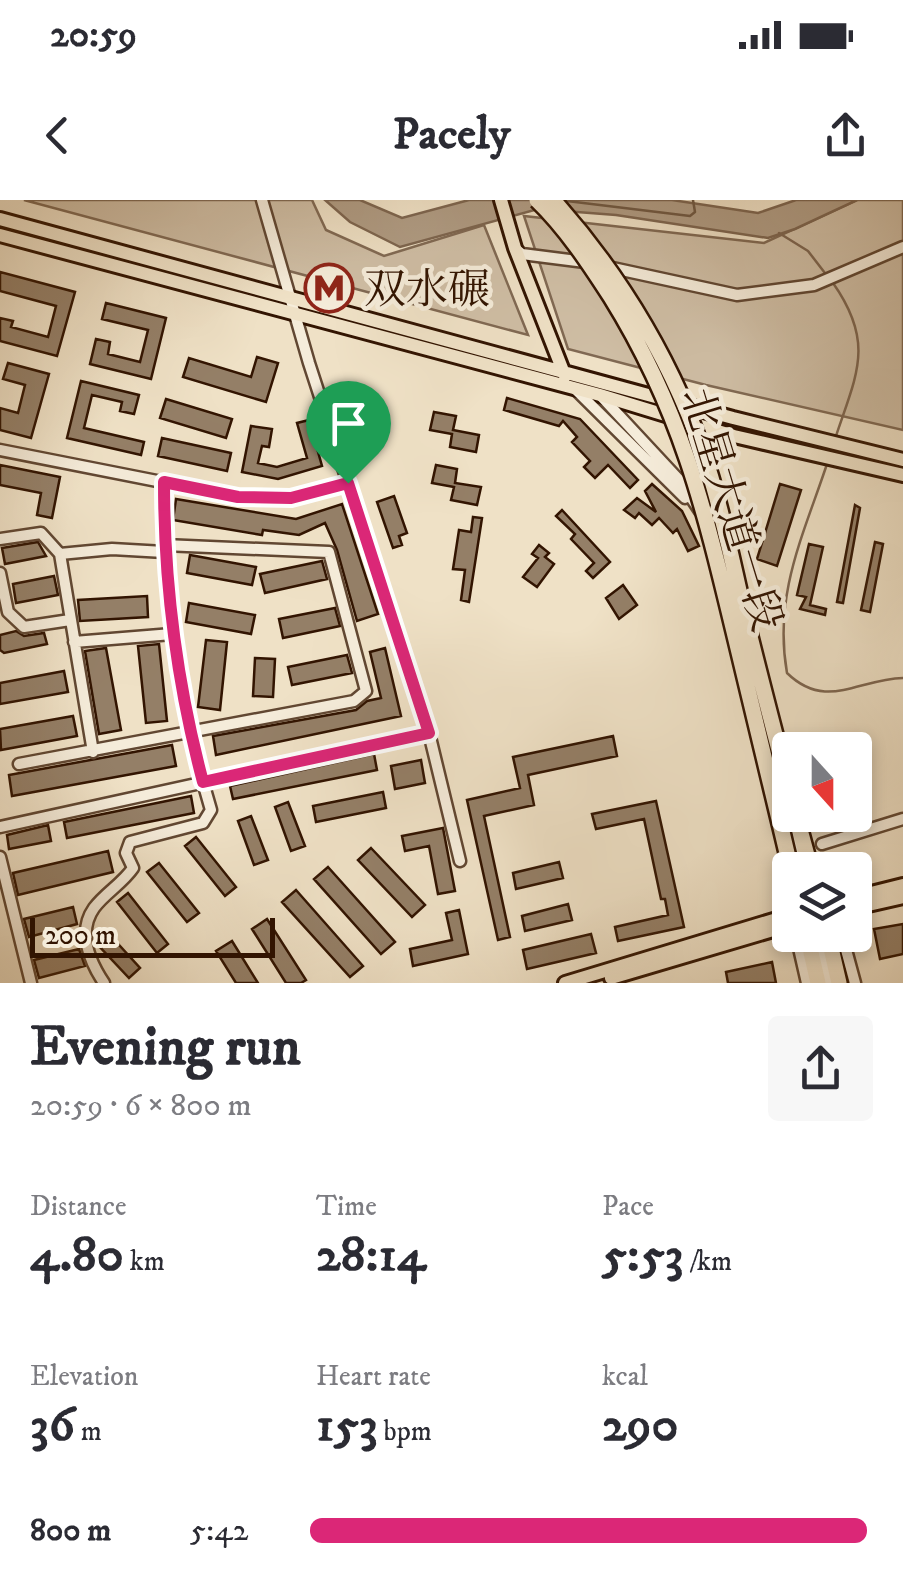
<!DOCTYPE html>
<html lang="en">
<head>
<meta charset="utf-8">
<style>
  body { margin:0; font-family:"IM FELL DW Pica","Noto Serif SC",serif; background:#f7f7f7; color:#2b2b33; height:100vh; display:flex; flex-direction:column; font-size:38px; white-space:nowrap }
  * { box-sizing:border-box; margin:0 }
  p { font-size:32px; color:#7c7c81 }
  .icon { flex:none; width:55px; height:55px; fill:none; stroke:currentColor; stroke-width:2; stroke-linecap:round; stroke-linejoin:round }
  .map { position:relative; height:783px; overflow:hidden }
  .details { display:flex; flex-direction:column; background:#fff; flex:1 }
  .details>* { flex:none }
  .needle { width:65px; rotate:159deg }
  .controls { position:absolute; left:772px; top:532px; display:grid; gap:20px }
  .controls a { display:grid; place-items:center; width:100px; height:100px; border-radius:10px; background:#fff; box-shadow:0 5px 15px #0003; font-size:50px }
  .scale { position:absolute; left:30px; bottom:25px; width:245px; box-sizing:border-box; padding-left:10px; border:5px solid #321401; border-top:0; font-size:28px; line-height:35px; white-space:nowrap; color:#321401; -webkit-text-stroke:8px #f5ecda; paint-order:stroke }
  .pin { position:absolute; display:grid; place-items:center; width:85px; height:85px; color:#fff; margin:-102px -42px; border-radius:50% 50% 50% 0; rotate:-45deg; box-shadow:0 0 10px #0007 }
  .pin .icon { rotate:45deg }
  .round { display:grid; place-items:center; flex:none; width:105px; height:105px; border-radius:10px; background:#f7f7f7 }
  .head { display:flex; align-items:center; justify-content:space-between; height:170px; padding:0 30px }
  h1 { font-size:55px; font-weight:700; line-height:75px }
  .figures { display:grid; grid-template-columns:repeat(3,1fr); gap:15px; height:170px; padding:10px 30px }
  .figures div { display:grid; align-content:center }
  .figures b { font-size:50px; font-weight:700 }
  .figures small { font-size:28px; font-weight:400 }
  .figures p { font-size:28px }
  ul { padding:0 30px; list-style:none; font-size:32px }
  li { display:grid; grid-template-columns:160px 120px 1fr; align-items:center; height:75px }
  li i { height:25px; border-radius:12px; background:#db2777 }
  .status { display:flex; justify-content:space-between; align-items:center; height:70px; padding:0 50px; background:#fff; direction:ltr }
  .status svg { height:28px; fill:currentColor }
  header { display:flex; justify-content:space-between; align-items:center; height:130px; padding:0 30px; background:#fff; font-size:45px; font-weight:700 }
  .map>svg:first-child { display:block }
  .green { fill:#cfbea5; stroke:#806953; stroke-width:2.5 }
  .water { fill:#af9b83; stroke:#7d654f; stroke-width:2.5 }
  .lines { fill:none; stroke-linecap:round; stroke-linejoin:round }
  .shore { stroke:#705842; stroke-width:2.5 }
  .stream { stroke:#7d654f; stroke-width:2.5 }
  .building { fill:#947f67; stroke:#321401; stroke-width:2.5 }
  .minor-casing { stroke:#614732; stroke-width:15 }
  .major-casing { stroke:#321401; stroke-width:18 }
  .highway-casing { stroke:#321401; stroke-width:20 }
  .minor { stroke:#f5ecda; stroke-width:10 }
  .major { stroke:#efe1c6; stroke-width:12 }
  .highway { stroke:#efe1c6; stroke-width:15 }
  .highway-bridge-casing { stroke:#321401; stroke-width:20; stroke-linecap:butt }
  .highway-bridge { stroke:#efe1c6; stroke-width:15 }
  .route-casing { stroke:#fff; stroke-width:20 }
  .route { stroke:#db2777; stroke-width:12 }
  .labels { text-anchor:middle; stroke-width:9; stroke-linejoin:round; paint-order:stroke }
  .poi-label { font-size:42px; fill:#321401; stroke:#f5ecda; text-anchor:start }
  .street-label { font-size:42px; fill:#321401; stroke:#f5ecda }
</style>
</head>
<body>
<div class="status"><b>20:59</b><svg viewBox="0 0 49 12"><path d="M0 12V9h3v3zM5 12V6h3v6zM10 12V3h3v9zM15 12V0h3v12zM26 1h20v11H26zM47 4h2v5h-2z"/></svg></div>
<header><svg class="icon" aria-label="back" viewBox="0 0 24 24"><path d="M15 5l-7 7 7 7"/></svg>Pacely<svg class="icon" aria-label="share" viewBox="0 0 24 24"><path d="M12 15V3M7 8l5-5 5 5M5 13v7h14v-7"/></svg></header>
<div class="map">
<svg width="903" height="783" viewBox="0 0 903 783">
  <rect width="100%" height="100%" fill="#efe1c6"/>
  <filter id="stains"><feTurbulence type="fractalNoise" baseFrequency=".002" numOctaves="4"/><feColorMatrix values="0 0 0 0 .2 0 0 0 0 .09 0 0 0 0 .02 0 0 0 .5 -.17"/></filter>
  <radialGradient id="worn" r=".72"><stop offset=".6" stop-color="#630" stop-opacity="0"/><stop offset="1" stop-color="#630" stop-opacity=".3"/></radialGradient>
  <!-- green -->
  <path class="green" d="M24,0H312L326,30L384,56L484,25L528,135Z
    M857,0H903V230L706,185L568,149L524,16L764,43Z"/>
  <!-- water -->
  <path class="water" d="M325,0H360L402,18L469,0H672L758,13L796,0H857L795,29L768,38L616,15L538,9L400,47L350,22Z"/>
  <g class="lines">
    <!-- shore -->
    <path class="shore" d="M567,1L690,16L695,12L693,0"/>
    <!-- stream -->
    <path class="stream" d="M779,33L808,51L828,77
      M833,83C876,144 856,175 835,239
      M828,261C804,334 773,394 787,473C826,511 858,479 903,478"/>
  </g>
  <!-- building -->
  <path class="building" d="M0,72L75,92L57,156L0,141V118L13,121L11,127L48,137L56,106L0,91Z
    M106,103L166,118L151,179L90,164L96,139L110,142L108,154L140,162L148,130L102,119Z
    M257,157L278,163L266,202L183,177L189,158L251,177Z
    M8,163L49,174L31,238L0,230V208L18,213L25,185L3,179Z
    M81,181L139,195L134,214L120,211L122,202L92,195L84,228L144,242L141,255L67,238Z
    M507,198L580,219L638,280L630,288L608,265L595,278L584,267L590,261L572,242L577,237L563,221L559,226L504,210Z
    M166,199L232,219L226,238L160,218Z
    M434,212L456,216L453,230L479,235L476,252L450,247L452,234L430,230Z
    M309,220L322,266L278,279L242,272L251,226L272,229L269,247L262,246L258,263L277,267L307,258L297,223Z
    M162,238L231,253L227,271L158,256Z
    M0,265L60,277L52,318L37,315L41,293L0,285Z
    M436,265L457,269L455,283L481,287L477,305L451,300L454,287L432,283Z
    M652,284L682,311L699,346L688,351L677,329L673,333L659,318L652,325L639,313L635,318L624,310L637,298L656,312L645,291Z
    M780,284L801,290L777,366L757,359Z
    M394,296L407,333L399,336L402,345L393,348L377,302Z
    M176,299L296,319L342,304L378,414L357,421L337,350L325,323L299,335L263,330L262,335L173,320Z
    M855,305L860,308L843,403L837,402Z
    M562,310L610,362L593,378L586,371L594,363L571,339L575,334L556,316Z
    M473,317L482,318L469,402L461,400L465,370L453,369L459,330L471,332Z
    M38,342L46,356L5,364L2,348Z
    M875,342L883,344L870,412L861,410Z
    M809,344L823,347L810,405L826,409L825,415L800,409L806,397L797,395Z
    M539,345L549,353L545,357L554,364L537,387L523,377L538,358L532,354Z
    M190,355L256,367L252,385L187,373Z
    M322,361L327,379L265,393L260,374Z
    M54,376L58,395L16,403L13,384Z
    M623,385L637,405L619,419L606,398Z
    M147,396L148,417L80,421L78,400Z
    M189,403L255,415L251,434L186,422Z
    M335,408L340,426L283,438L279,419Z
    M16,431L24,436L44,433L47,444L4,453L0,450V435Z
    M206,440L227,442L220,510L198,507Z
    M159,444L167,521L146,523L138,446Z
    M106,448L121,530L99,534L85,451Z
    M385,448L401,516L216,555L213,536L356,510L367,501L381,498L370,452Z
    M347,455L352,473L292,485L288,467Z
    M255,458L275,459L273,497L253,496Z
    M64,471L68,492L0,504V483Z
    M73,516L77,536L1,550L0,529Z
    M613,536L617,556L528,575L534,605L484,616L510,737L498,740L467,600L520,588L513,557Z
    M172,545L176,566L12,596L9,575Z
    M374,554L377,570L233,599L230,586Z
    M421,560L425,583L395,589L391,566Z
    M383,592L386,608L316,622L313,606Z
    M191,596L194,613L67,638L64,622Z
    M656,601L684,727L618,741L615,727L668,715L665,699H661L644,619L596,629L592,614Z
    M288,602L305,646L291,651L275,607Z
    M251,616L268,660L254,665L238,621Z
    M48,625L51,641L9,649L7,635Z
    M443,628L455,691L438,694L429,646L405,651L402,636Z
    M196,637L236,687L225,696L185,646Z
    M371,648L425,705L412,717L358,660Z
    M108,651L113,672L18,695L13,673Z
    M559,662L563,678L516,689L513,673Z
    M159,663L199,713L187,722L147,672Z
    M328,667L395,742L381,754L314,679Z
    M296,690L363,766L350,777L282,702Z
    M128,693L168,744L157,753L117,702Z
    M568,704L572,720L525,731L522,716Z
    M73,707L77,724L29,737L24,719Z
    M459,710L468,754L413,766L410,749L452,740L446,713Z
    M267,719L306,780L301,783H286L252,729Z
    M903,724V754L880,759L874,729Z
    M591,734L596,753L527,769L523,750Z
    M110,735L140,768L129,778L98,745Z
    M232,741L258,783H236L216,751Z
    M79,749L85,766L39,778L34,760Z
    M772,762L776,783H728L726,772Z"/>
  <g class="lines">
    <!-- minor casing -->
    <g class="minor-casing">
      <path id="minor" d="M262,0L309,163L429,533L460,661
        M516,49L522,54L585,62L737,95L814,85L903,47
        M576,190L685,298
        M600,195L680,281L700,311
        M0,250L238,297L291,298L348,283
        M0,339L41,333L60,354L93,552
        M60,354L112,349L164,352
        M0,373L8,412L24,427L70,420
        M74,442L172,434
        M19,564L354,501L366,491L329,352L164,345
        M782,585L802,670
        M0,627L429,533
        M822,644L903,619
        M0,657L31,783
        M796,735L807,783
        M817,735L828,783
        M842,735L855,783
        M104,783C90,762 77,732 94,708C105,693 122,684 133,668L126,653L130,642L203,623L211,610C179,503 164,394 164,282"/>
    </g>
    <!-- major casing -->
    <g class="major-casing">
      <path id="major" d="M501,0L515,48L565,176
        M0,19L733,218L903,260
        M0,35L600,195L734,236L903,275
        M855,697L903,685
        M855,708L903,697
        M611,778L790,725
        M565,783L790,715"/>
    </g>
    <!-- highway casing -->
    <g class="highway-casing">
      <path id="highway" d="M796,615L811,670
        M807,735L818,783
        M828,735L839,783"/>
    </g>
    <!-- minor -->
    <use href="#minor" class="minor"/>
    <!-- major -->
    <use href="#major" class="major"/>
    <!-- highway -->
    <use href="#highway" class="highway"/>
    <!-- highway-bridge casing -->
    <g class="highway-bridge-casing">
      <path id="highway-bridge" d="M537,0C566,28 589,63 611,97C682,211 705,311 736,440C754,516 773,593 791,670
        M553,0C622,77 677,169 708,268C723,314 732,361 743,408C758,470 774,531 790,592"/>
    </g>
    <!-- highway-bridge -->
    <use href="#highway-bridge" class="highway-bridge"/>
  </g>
  <g class="lines">
    <!-- route casing -->
    <g class="route-casing">
      <path id="route" d="M164,282L238,297L291,298L348,283L429,533L203,582C177,484 164,384 164,282Z"/>
    </g>
    <!-- route -->
    <use href="#route" class="route"/>
  </g>
  <!-- icons -->
  <defs>
    <g id="metro-ring" transform="scale(2.5)"><circle r="9.5" fill="#f5ecda" stroke="#8f2418" stroke-width="1.5"/><path d="M-5.5 5V-5H-3L0 0L3-5H5.5V5H3V-.5L0 4L-3-.5V5Z" fill="#8f2418"/></g>
  </defs>
  <g fill-rule="evenodd">
    <use href="#metro-ring" x="329" y="88"/>
  </g>
  <g class="labels">
    <!-- poi labels -->
    <g class="poi-label">
      <text x="364" y="103">双水碾</text>
    </g>
    <!-- street labels -->
    <g class="street-label">
      <text transform="translate(733 309) rotate(73)" y="15">北星大道一段</text>
    </g>
  </g>
  <rect width="100%" height="100%" filter="url(#stains)"/>
  <rect width="100%" height="100%" fill="url(#worn)"/>
</svg>
<div class="controls">
<a><svg class="needle" viewBox="-14 -14 28 28"><path d="M0-13l5 13h-10z" fill="#e53935"/><path d="M0 13l5-13h-10z" fill="#7c7c81"/></svg></a>
<a><svg class="icon" aria-label="layers" viewBox="0 0 24 24"><path d="M12 4l9 5-9 5-9-5zM3 14l9 5 9-5"/></svg></a>
</div>
<div class="scale">200 m</div>
<div class="pin" style="left:348px;top:283px;background:#1e9e55"><svg class="icon" aria-label="arrive" viewBox="0 0 24 24"><path d="M6 21V4h12l-3 4 3 4H6"/></svg></div>
</div>
<section class="details">
<div class="head"><div><h1>Evening run</h1><p>20:59 · 6 × 800 m</p></div><a class="round"><svg class="icon" aria-label="share" viewBox="0 0 24 24"><path d="M12 15V3M7 8l5-5 5 5M5 13v7h14v-7"/></svg></a></div>
<div class="figures">
<div><p>Distance</p><b>4.80<small> km</small></b></div>
<div><p>Time</p><b>28:14</b></div>
<div><p>Pace</p><b>5:53<small> /km</small></b></div>
</div>
<div class="figures">
<div><p>Elevation</p><b>36<small> m</small></b></div>
<div><p>Heart rate</p><b>153<small> bpm</small></b></div>
<div><p>kcal</p><b>290</b></div>
</div>
<ul>
<li><b>800 m</b>5:42<i style="width:99%"></i></li>
</ul>
</section>
</body>
</html>
